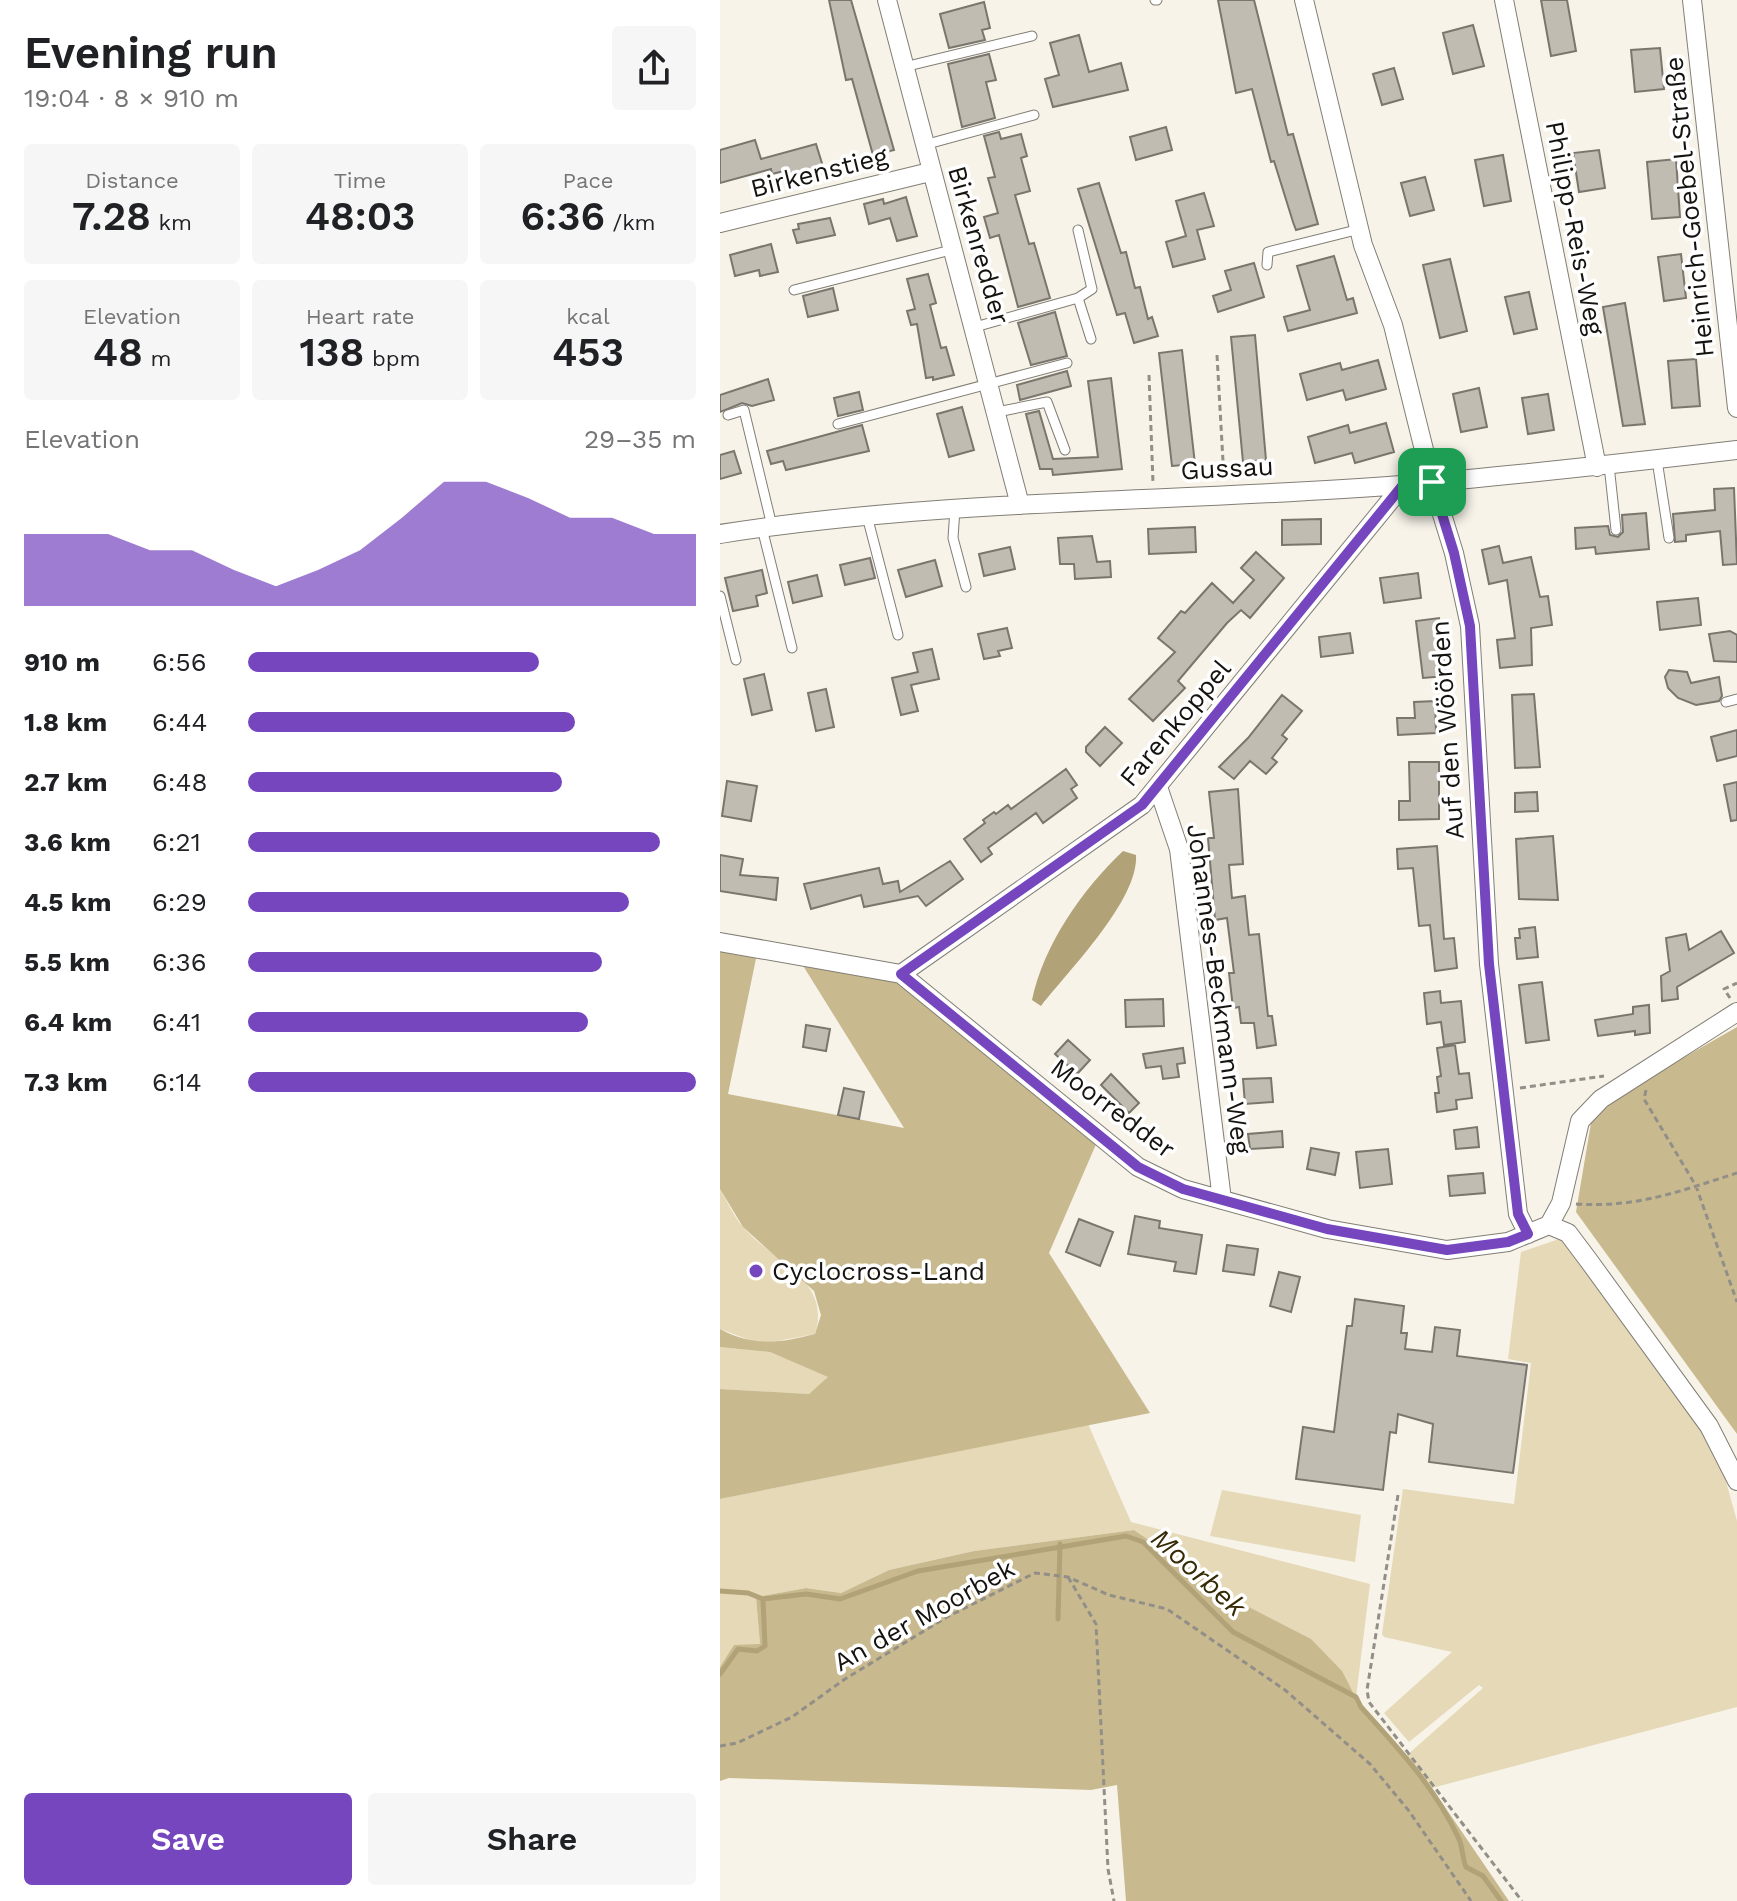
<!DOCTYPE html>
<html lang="en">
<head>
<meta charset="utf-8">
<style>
  body { margin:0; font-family:"Work Sans",sans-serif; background:#f6f6f6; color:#202124; height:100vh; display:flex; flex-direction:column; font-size:30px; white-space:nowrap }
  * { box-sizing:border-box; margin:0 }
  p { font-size:26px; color:#757577 }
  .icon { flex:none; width:44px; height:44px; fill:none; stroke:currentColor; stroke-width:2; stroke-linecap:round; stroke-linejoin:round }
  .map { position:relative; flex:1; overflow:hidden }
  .drawer { display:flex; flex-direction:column; background:#fff; width:720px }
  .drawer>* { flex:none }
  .pin { position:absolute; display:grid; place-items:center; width:68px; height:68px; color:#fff; margin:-34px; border-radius:16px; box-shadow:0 4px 12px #0006 }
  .round { display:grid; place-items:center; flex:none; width:84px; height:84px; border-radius:8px; background:#f6f6f6 }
  .summary { display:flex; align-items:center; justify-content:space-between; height:136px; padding:0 24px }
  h1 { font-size:44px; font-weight:600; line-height:60px }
  .figures { display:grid; grid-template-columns:repeat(3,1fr); gap:12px; height:136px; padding:8px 24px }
  .figures div { display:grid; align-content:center; border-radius:8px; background:#f6f6f6; text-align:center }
  .figures b { font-size:40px; font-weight:600 }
  .figures small { font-size:22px; font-weight:400 }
  .figures p { font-size:22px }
  .chart { height:224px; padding:16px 24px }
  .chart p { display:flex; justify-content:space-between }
  .chart svg { width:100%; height:144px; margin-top:8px; fill:#7546be; opacity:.7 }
  .cta { display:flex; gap:16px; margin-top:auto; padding:16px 24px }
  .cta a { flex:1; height:92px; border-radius:8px; background:#7546be; color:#fff; font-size:32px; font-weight:600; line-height:92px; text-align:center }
  .cta a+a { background:#f6f6f6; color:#202124 }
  ul { padding:0 24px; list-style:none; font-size:26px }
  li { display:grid; grid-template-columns:128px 96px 1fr; align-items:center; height:60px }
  li i { height:20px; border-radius:10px; background:#7546be }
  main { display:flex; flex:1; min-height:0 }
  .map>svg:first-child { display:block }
  .green { fill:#e5d9b7 }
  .forest { fill:#c9b98e }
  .water { fill:#b1a277 }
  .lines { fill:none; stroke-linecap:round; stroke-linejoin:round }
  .stream { stroke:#b1a277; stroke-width:5 }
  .building { fill:#c0bcb2; stroke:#7a766d; stroke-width:2 }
  .service-casing { stroke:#827e75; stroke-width:11 }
  .minor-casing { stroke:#827e75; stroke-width:20 }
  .path { stroke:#918f87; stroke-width:3; stroke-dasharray:6 4; stroke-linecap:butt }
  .service { stroke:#fff; stroke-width:9 }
  .minor { stroke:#fff; stroke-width:18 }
  .route-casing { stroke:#fff; stroke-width:16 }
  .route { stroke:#7546be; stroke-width:10 }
  .poi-dot { fill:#7546be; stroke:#fff; stroke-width:3 }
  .labels { text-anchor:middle; stroke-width:7; stroke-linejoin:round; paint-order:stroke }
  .street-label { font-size:26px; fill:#14130f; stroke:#fff }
  .poi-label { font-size:26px; fill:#14130f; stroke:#fff; text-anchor:start }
  .water-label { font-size:28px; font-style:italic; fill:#372b06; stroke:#fff }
</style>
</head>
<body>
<main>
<section class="drawer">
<div class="summary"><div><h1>Evening run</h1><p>19:04 · 8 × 910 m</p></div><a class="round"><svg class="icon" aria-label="share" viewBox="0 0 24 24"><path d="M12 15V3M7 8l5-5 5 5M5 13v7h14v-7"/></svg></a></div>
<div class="figures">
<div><p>Distance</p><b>7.28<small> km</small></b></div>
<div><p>Time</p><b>48:03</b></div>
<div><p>Pace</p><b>6:36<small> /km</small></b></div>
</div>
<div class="figures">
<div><p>Elevation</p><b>48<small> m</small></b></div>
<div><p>Heart rate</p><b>138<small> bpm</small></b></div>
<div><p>kcal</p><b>453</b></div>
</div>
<div class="chart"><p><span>Elevation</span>29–35 m</p>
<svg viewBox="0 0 160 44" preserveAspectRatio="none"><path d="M0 44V22L10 22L20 22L30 27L40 27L50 33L60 38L70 33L80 27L90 17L100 6L110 6L120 11L130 17L140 17L150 22L160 22V44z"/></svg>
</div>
<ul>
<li><b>910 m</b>6:56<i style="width:65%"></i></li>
<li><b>1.8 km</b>6:44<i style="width:73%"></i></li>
<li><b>2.7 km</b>6:48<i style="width:70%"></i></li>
<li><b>3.6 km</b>6:21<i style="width:92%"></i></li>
<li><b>4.5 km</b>6:29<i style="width:85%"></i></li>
<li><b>5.5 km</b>6:36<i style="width:79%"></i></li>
<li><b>6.4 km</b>6:41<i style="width:76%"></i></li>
<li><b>7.3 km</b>6:14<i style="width:100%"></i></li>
</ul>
<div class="cta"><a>Save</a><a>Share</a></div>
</section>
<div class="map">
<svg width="1017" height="1901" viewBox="0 0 1017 1901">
  <rect width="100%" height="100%" fill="#f7f3e9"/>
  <!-- green -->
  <path class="green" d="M0,1189C7,1201 14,1217 23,1227C53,1262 112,1280 95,1334L40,1344L0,1329Z
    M842,1238L940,1366L1000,1460L1017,1521V1707L712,1788L686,1756L763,1688L759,1685L689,1742L664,1713L732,1652L664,1637L662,1634L683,1489L794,1504L811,1363L788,1359L801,1252Z
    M0,1347L50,1352L109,1377L89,1394L0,1389Z
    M368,1424L411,1522L650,1584L636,1697C602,1637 577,1636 523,1604C485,1581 450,1554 414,1530L254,1551L169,1570L121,1593L86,1588L36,1597L40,1644L0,1666V1499Z
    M502,1490L641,1515L635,1562L490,1536Z"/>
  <!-- forest -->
  <path class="forest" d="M0,942L38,949L8,1094L184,1128L77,956L181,974L380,1135L329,1253L430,1413L0,1499V1389L89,1394L108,1377L50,1352L0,1347V1329C33,1347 60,1343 95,1334L101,1315L94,1291L23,1227L0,1189Z
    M1017,1027V1434L856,1212L872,1117L942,1070Z
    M414,1530L523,1604L591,1639L622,1671L638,1702L712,1788L789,1901H406L397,1785L371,1790L9,1778L0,1781V1667L14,1645L40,1644L36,1597L86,1588L121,1593L169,1570L254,1551Z"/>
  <!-- water -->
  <path class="water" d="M403,851L416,855C419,900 348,971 321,1006L312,1000C324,944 362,890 403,851Z"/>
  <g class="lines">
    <!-- stream -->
    <path class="stream" d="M0,1591L28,1593L43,1599
      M338,1619L340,1544
      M0,1674L18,1649L37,1651L45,1646L43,1599L86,1594L120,1599L198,1571L406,1536L423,1542L513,1632L636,1697L641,1707C678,1748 714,1786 738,1837C743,1846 742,1858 746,1867L763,1876L781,1901"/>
  </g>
  <!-- building -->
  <path class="building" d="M109,0H131L174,150L153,155L132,79L126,80Z
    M498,0H534L568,135L573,134L598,224L576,230L573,222L554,161L551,162L532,89L516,93Z
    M821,0H847L856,51L831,56Z
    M264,2L270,28L262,30L265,40L229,48L220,14Z
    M753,25L764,66L733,74L723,33Z
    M359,35L369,72L401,63L408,90L333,107L325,79L339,75L330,43Z
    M940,48L944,89L915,92L911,50Z
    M269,54L276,80L266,82L275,118L242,127L228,64Z
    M674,68L683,99L662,105L653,74Z
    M446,127L452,150L416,160L410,137Z
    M279,132L281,139L301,134L307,156L301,158L310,191L295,195L309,244L314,243L330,298L298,307L279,235L270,238L264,217L278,213L268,178L275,177L264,136Z
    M35,140L41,159L96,144L105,173L72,182L68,170L52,174L51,169L0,183V150Z
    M879,150L885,188L859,192L853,153Z
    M783,155L791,201L764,206L755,160Z
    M956,159L960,217L932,219L927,162Z
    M705,177L714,210L690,216L681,183Z
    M379,183L401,253L406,252L415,288L420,287L428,319L432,317L438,336L414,343L405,313L397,315L358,189Z
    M484,193L494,226L477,230L485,259L453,267L446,242L466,236L456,201Z
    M186,197L197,236L177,241L170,218L149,224L144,204L163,199L164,204Z
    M110,218L115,235L77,243L73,230L79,229L78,224Z
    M51,244L58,272L40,276L39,270L15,276L10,255Z
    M961,254L966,298L944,301L938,257Z
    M614,256L627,300L633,298L637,313L568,331L564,317L590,310L577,266Z
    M730,259L747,331L720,338L703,265Z
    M534,263L544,297L498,312L493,296L511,290L505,271Z
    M208,274L216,303L210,305L221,348L226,347L234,375L213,380V377L206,378L197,324L191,325L187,311L195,309L187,279Z
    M113,288L118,310L88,317L83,296Z
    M809,292L817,329L794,334L785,297Z
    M905,303L925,424L903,426L883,307Z
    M335,312L347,356L311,365L298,323Z
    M535,335L546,460L523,462L511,337Z
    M462,350L475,464L452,466L439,353Z
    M976,359L980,406L952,408L948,361Z
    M658,360L666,389L626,400L623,390L587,400L580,374L620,363L622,370Z
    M347,371L351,386L300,400L297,385Z
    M391,378L402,469L333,475L332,469H320L306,414L319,411L333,459L378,457L368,381Z
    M48,379L54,400L32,406L22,403L0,412V395Z
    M759,388L767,427L741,432L733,394Z
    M139,392L143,410L118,416L114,398Z
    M828,394L834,430L808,434L802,398Z
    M242,407L254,450L229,457L217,414Z
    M666,423L674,452L635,463L632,453L595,463L588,437L628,425L630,433Z
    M142,425L149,451L66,470L63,461L51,464L47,451Z
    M14,451L21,473L0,479V455Z
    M1014,488L1017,564L1003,565L1000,531L966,535V541L955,542L953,514L995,510L994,489Z
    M926,513L929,549L876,554L875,547L856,549L855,528L888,526L890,535L898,537L903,532L902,515Z
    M601,519V544L562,545V520Z
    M475,527L476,552L429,554L428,529Z
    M372,536L377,562L390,561L391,577L355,579L354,564H340L338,538Z
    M779,546L783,563L811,557L820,597L828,596L832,625L811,628L812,665L780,668L777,640L795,638L787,580L769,584L762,550Z
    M290,547L295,569L264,576L259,554Z
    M536,552L564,578L530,618L521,610L507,623L458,681L465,688L433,721L409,699L455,652L438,638L461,611L465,613L492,583L513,603L534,580L521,568Z
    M150,558L155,578L125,585L120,565Z
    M215,560L222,586L186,597L178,570Z
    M42,570L47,593L36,596L38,606L13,611L5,578Z
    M698,573L701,598L664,603L660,578Z
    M97,575L102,596L73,603L68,582Z
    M978,598L981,625L940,630L937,602Z
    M719,618L726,676L703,678L696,621Z
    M287,628L292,648L278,651L280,656L264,659L258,634Z
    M1010,631L1017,635V662L994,661L989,634Z
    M630,633L633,653L601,657L599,637Z
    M212,649L219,679L191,685L198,711L181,715L172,678L198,672L193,653Z
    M949,670L967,672L971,683L999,677L1002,696L999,701L976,705L958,698L948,688L945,677Z
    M44,674L52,710L32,715L24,679Z
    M106,689L114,727L96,731L88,693Z
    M814,694L820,767L795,768L792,695Z
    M562,695L582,711L562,735L567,739L552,758L557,762L546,774L530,761L514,779L499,767L528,738Z
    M715,701L716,733L678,735L677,718H695L694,702Z
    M385,727L402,743L380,766L366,752V747Z
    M1017,730V756L997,761L991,737Z
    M689,762H719V819L679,820V801H690Z
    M346,769L357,785L351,789L357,798L323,823L316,813L268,848L272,854L261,862L244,839L265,823L263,820L274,812L276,814L288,805L291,809Z
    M7,781L37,786L31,821L2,816Z
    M1017,782V820L1011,821L1004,785Z
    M518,789L523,864L509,865L512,898L525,896L529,935L539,934L548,1016H552L556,1045L537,1048L534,1023H521L519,1007L513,1008L509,973H514L507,918L495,920L488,838H494L489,792Z
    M817,792L818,811L795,812V793Z
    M833,836L838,900L799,899L796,839Z
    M717,846L724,939L734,938L737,968L715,971L710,925L699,926L693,868L678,869L677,849Z
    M0,855L23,859L20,875L58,878L56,900L0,891Z
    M230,861L243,879L206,906L198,896L144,907L141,895L91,909L84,884L159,868L163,884L178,881L180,892Z
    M815,927L818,957L797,959L795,938H800L799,929Z
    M1001,931L1014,953L957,987L958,999L942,1001L941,976L950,971L946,938L966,934L969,950Z
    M822,982L829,1040L806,1043L799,985Z
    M720,991L721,1003L741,1001L745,1042L724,1045L721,1022L707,1024L704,993Z
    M443,999L444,1026L406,1027L405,1000Z
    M929,1005L930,1033L915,1035V1031L878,1036L875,1020L913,1014V1007Z
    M86,1025L110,1029L106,1051L83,1047Z
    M348,1040L370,1060L357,1074L335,1054Z
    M735,1045L739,1074L749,1073L752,1098L736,1100L737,1109L717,1112L715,1093H719L717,1077L721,1076L717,1048Z
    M463,1048L465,1063L457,1064L459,1077L443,1079L441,1066L426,1068L423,1054Z
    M391,1074L419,1103L409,1113L381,1085Z
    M551,1078L553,1102L525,1104L523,1079Z
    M124,1088L144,1092L139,1119L118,1115Z
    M757,1127L759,1147L736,1149L734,1130Z
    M562,1131L563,1147L530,1149L528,1134Z
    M591,1148L619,1153L615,1175L587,1169Z
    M668,1149L672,1184L640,1188L636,1152Z
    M763,1173L765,1193L730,1196L728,1176Z
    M415,1216L440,1221L439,1228L482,1235L476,1274L454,1271L456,1262L408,1254Z
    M359,1219L393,1232L380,1266L346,1252Z
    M507,1245L538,1249L534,1275L503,1271Z
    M559,1272L580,1277L571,1312L550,1306Z
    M635,1299L684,1306L681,1333H687L685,1349L712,1352L715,1327L740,1330L737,1356L807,1365L793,1473L709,1462L713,1424L678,1414L676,1433L670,1432L663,1490L576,1479L583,1427L614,1432L627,1326H632Z"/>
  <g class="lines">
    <!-- service casing -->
    <g class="service-casing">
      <path id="service" d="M435,0H437
        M184,67L312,36
        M204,145L314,115
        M358,230L372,289L358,298
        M547,265L548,252L640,229
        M74,290L231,250
        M255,327L358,298L371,339
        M277,412L327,402L345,450
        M8,415L24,410L52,526
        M118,424L347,363
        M937,460L949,538
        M889,465L896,530
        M235,509L233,538L246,587
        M147,516L178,635
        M42,528L72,648
        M0,596L16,660
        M1006,702L1017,699"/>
    </g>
    <!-- minor casing -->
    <g class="minor-casing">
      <path id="minor" d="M167,0L300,505
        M584,0L643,245L673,325L712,482L734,553L750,626L769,964L798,1214L808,1234
        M784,0L877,467
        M972,0L1017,408
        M0,223L210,172
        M0,534C225,498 454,503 681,485C793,476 905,463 1017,450
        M438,787L459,849L502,1200
        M0,942L181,974L418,1167L463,1189L607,1229L727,1250L788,1242L829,1225
        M181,974L422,805L683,485
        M829,1225L848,1233L869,1261L989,1426L1017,1481
        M829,1225L841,1203L860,1121L881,1099L1017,1012"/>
    </g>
    <!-- path -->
    <path class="path" d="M497,355L504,479
      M429,375L433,483
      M1010,998L1004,989L1017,983
      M800,1088L884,1076
      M926,1090L924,1099L976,1186L1017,1302
      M856,1204C918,1208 960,1191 1017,1173
      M678,1495L647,1690L649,1702L802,1901
      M348,1577L376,1624L388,1869L394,1901
      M0,1746L17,1743L72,1717L125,1679L227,1617L315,1573L348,1577L389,1595L447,1609L565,1690L650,1764L689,1811L751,1901"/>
    <!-- service -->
    <use href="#service" class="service"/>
    <!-- minor -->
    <use href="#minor" class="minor"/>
  </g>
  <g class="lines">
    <!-- route casing -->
    <g class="route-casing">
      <path id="route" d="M712,482L734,553L750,626L769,964L798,1214L808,1234L788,1242L727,1250L607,1229L463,1189L418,1167L181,974L422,805L683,485Z"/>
    </g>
    <!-- route -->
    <use href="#route" class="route"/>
  </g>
  <!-- markers -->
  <circle class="poi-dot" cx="36" cy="1271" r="8"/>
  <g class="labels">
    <!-- street labels -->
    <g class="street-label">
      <text transform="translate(99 172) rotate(-14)" y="9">Birkenstieg</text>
      <text transform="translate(969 207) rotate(-96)" y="9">Heinrich-Goebel-Straße</text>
      <text transform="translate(855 228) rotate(79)" y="9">Philipp-Reis-Weg</text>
      <text transform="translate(259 245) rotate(74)" y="9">Birkenredder</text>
      <text transform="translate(507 468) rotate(-3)" y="9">Gussau</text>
      <text transform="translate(455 723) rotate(-50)" y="9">Farenkoppel</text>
      <text transform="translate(727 730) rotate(-94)" y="9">Auf den Wöörden</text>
      <text transform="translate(499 989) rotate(82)" y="9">Johannes-Beckmann-Weg</text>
      <text transform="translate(393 1108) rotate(37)" y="9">Moorredder</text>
      <text transform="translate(204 1615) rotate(-29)" y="9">An der Moorbek</text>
    </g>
    <!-- poi labels -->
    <g class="poi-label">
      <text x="52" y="1280">Cyclocross-Land</text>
    </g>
    <!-- water labels -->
    <g class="water-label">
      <text transform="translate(479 1572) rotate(42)" y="10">Moorbek</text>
    </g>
  </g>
</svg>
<div class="pin" style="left:712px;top:482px;background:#1e9e55"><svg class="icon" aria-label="arrive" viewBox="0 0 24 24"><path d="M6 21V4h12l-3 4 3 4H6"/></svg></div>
</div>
</main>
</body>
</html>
